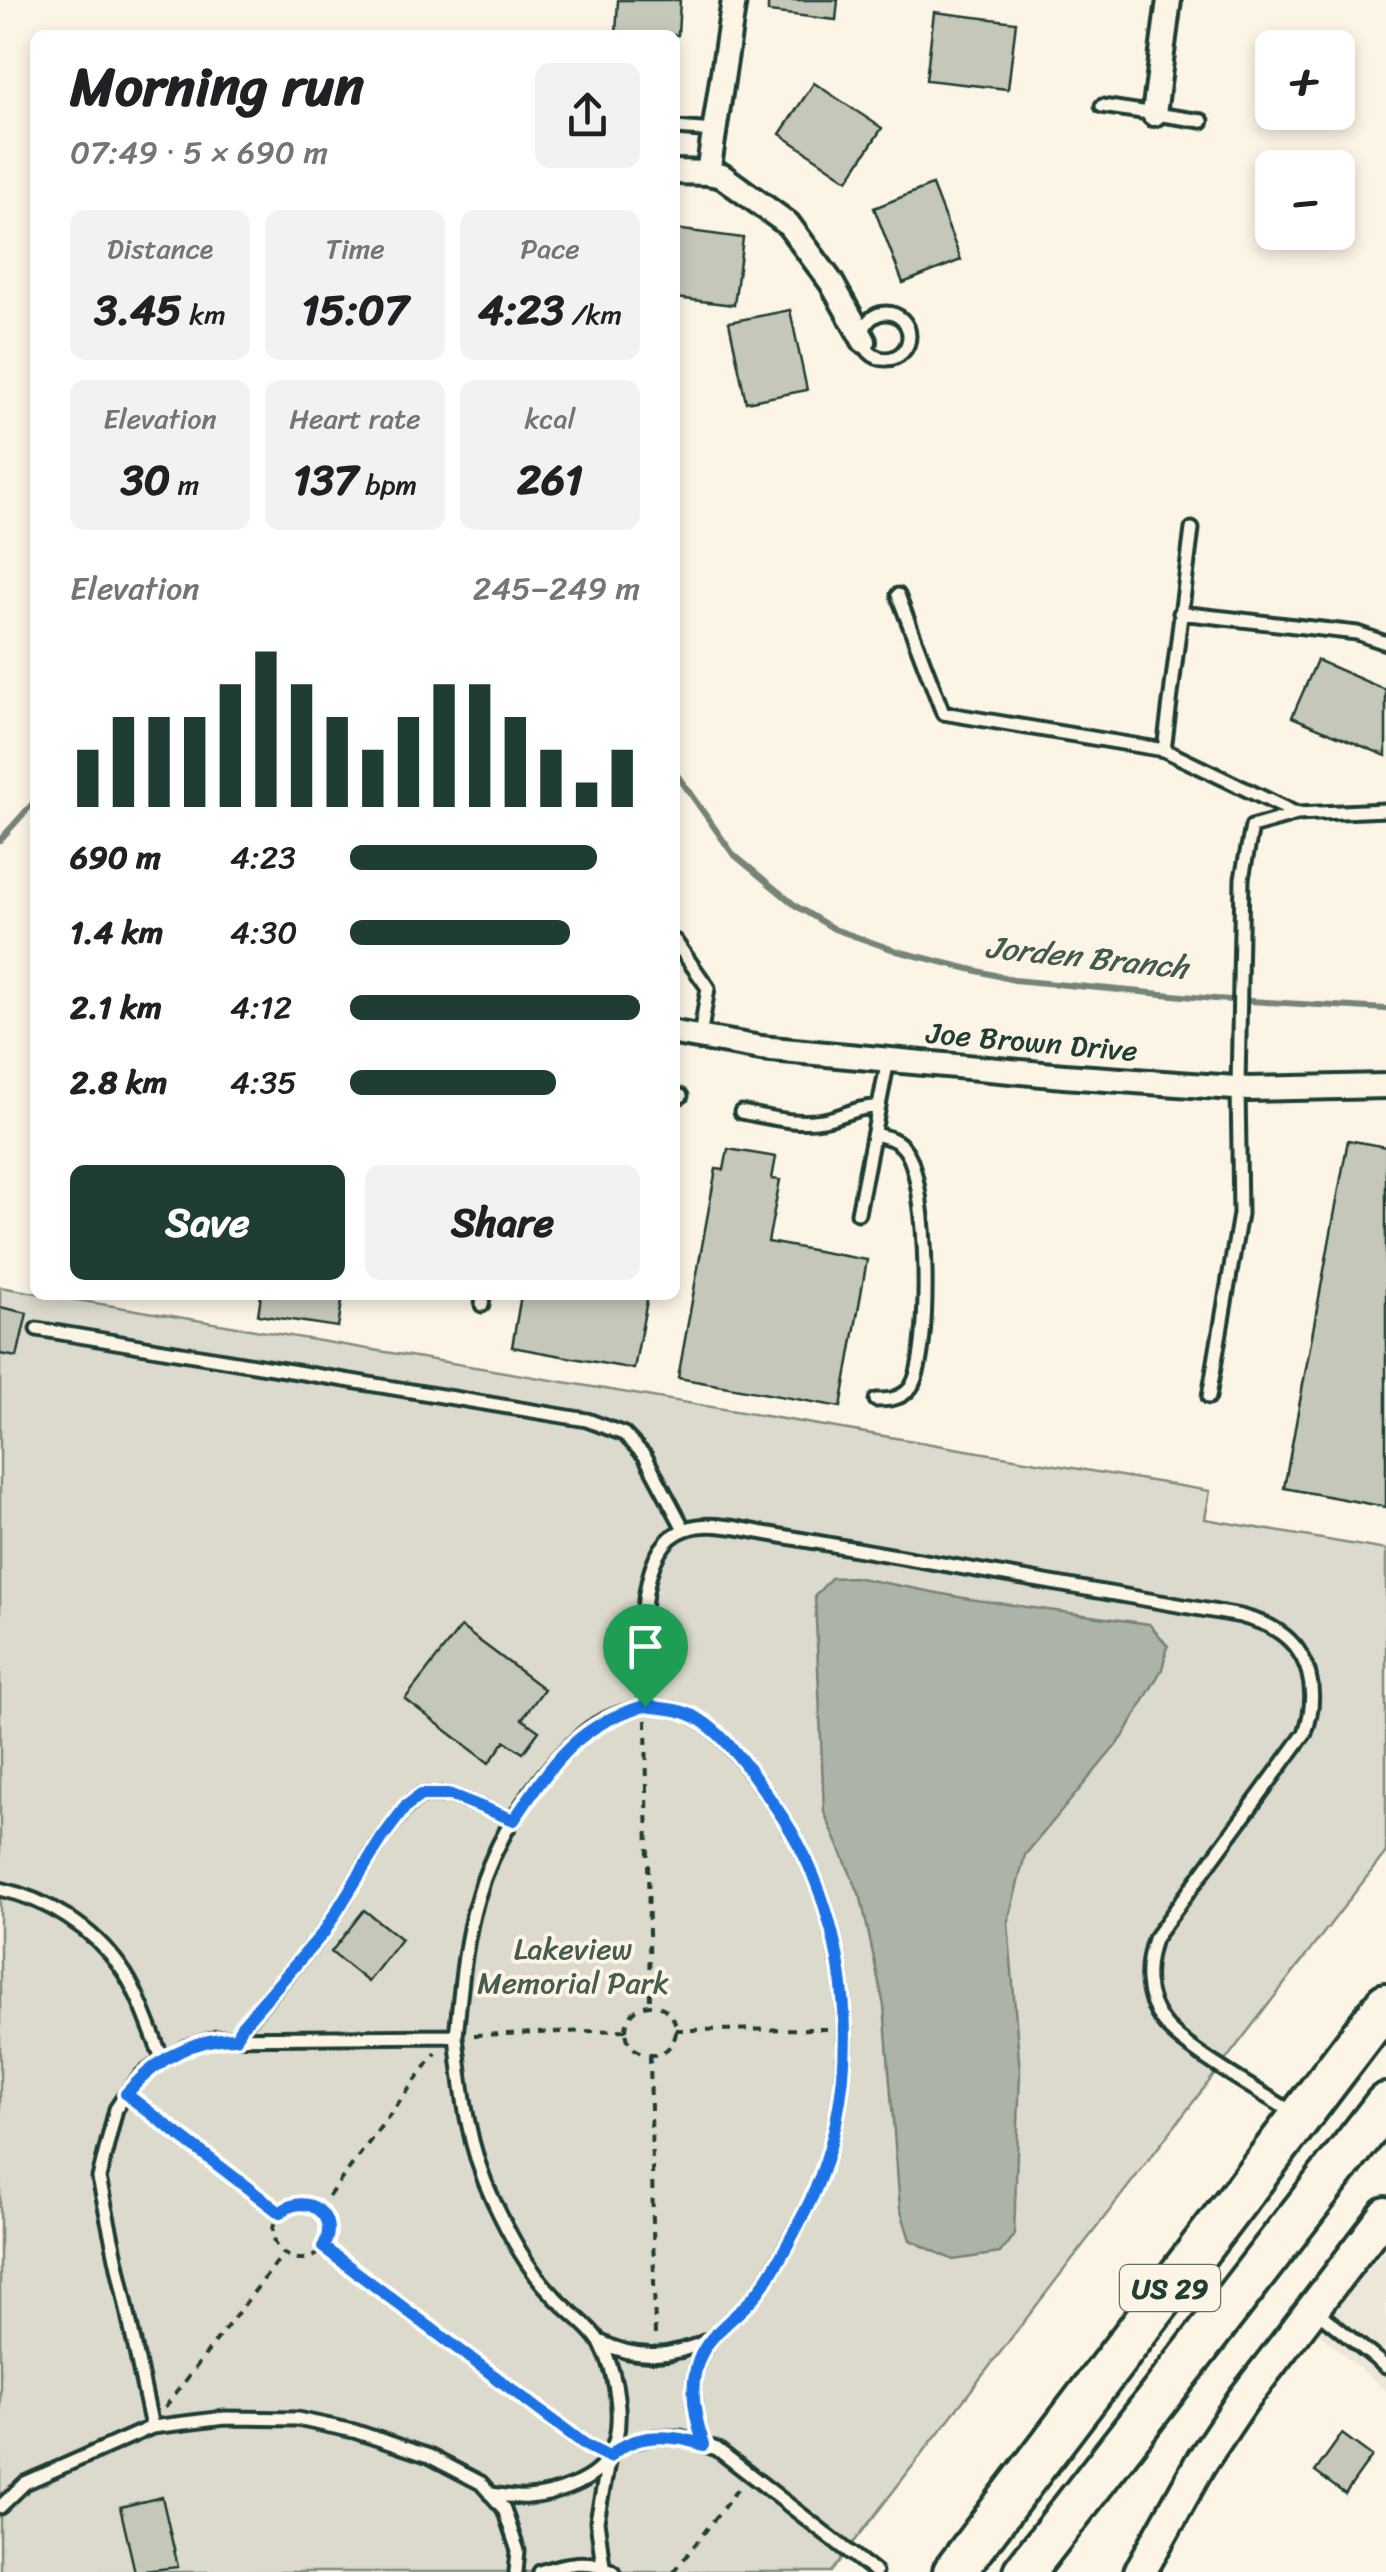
<!DOCTYPE html>
<html lang="en">
<head>
<meta charset="utf-8">
<style>
  body { margin:0; font-family:Sriracha,sans-serif; background:#f2f2f2; color:#202124; height:100vh; display:flex; flex-direction:column; font-size:38px; white-space:nowrap }
  * { box-sizing:border-box; margin:0 }
  p { font-size:32px; color:#757577 }
  .icon { flex:none; width:55px; height:55px; fill:none; stroke:currentColor; stroke-width:2; stroke-linecap:round; stroke-linejoin:round }
  .map { position:relative; flex:1; overflow:hidden }
  .panel { position:absolute; left:30px; top:30px; width:650px; height:1270px; display:flex; flex-direction:column; background:#fff; border-radius:15px; box-shadow:0 5px 15px #0003 }
  .panel>* { flex:none }
  .tools { position:absolute; left:1255px; top:30px; display:grid; gap:20px }
  .tools a { display:grid; place-items:center; width:100px; height:100px; border-radius:15px; background:#fff; box-shadow:0 5px 15px #0003; font-size:50px }
  .pin { position:absolute; display:grid; place-items:center; width:85px; height:85px; color:#fff; margin:-102px -42px; border-radius:50% 50% 50% 0; rotate:-45deg; box-shadow:0 0 10px #0007 }
  .pin .icon { rotate:45deg }
  .round { display:grid; place-items:center; flex:none; width:105px; height:105px; border-radius:15px; background:#f2f2f2 }
  .head { display:flex; align-items:center; justify-content:space-between; height:170px; padding:0 40px }
  h1 { font-size:55px; font-weight:700; line-height:75px }
  .stats { display:grid; grid-template-columns:repeat(3,1fr); gap:15px; height:170px; padding:10px 40px }
  .stats div { display:grid; align-content:center; border-radius:15px; background:#f2f2f2; text-align:center }
  .stats b { font-size:42px; font-weight:700 }
  .stats small { font-size:28px; font-weight:400 }
  .stats p { font-size:28px }
  .chart { height:280px; padding:20px 40px }
  .chart p { display:flex; justify-content:space-between }
  .chart svg { width:100%; height:180px; margin-top:10px; stroke:#1f3d34; stroke-width:6 }
  .button { display:flex; gap:20px; margin-top:auto; padding:20px 40px }
  .button a { flex:1; height:115px; border-radius:15px; background:#1f3d34; color:#fff; font-size:40px; font-weight:700; line-height:115px; text-align:center }
  .button a+a { background:#f2f2f2; color:#202124 }
  ul { padding:0 40px; list-style:none; font-size:32px }
  li { display:grid; grid-template-columns:160px 120px 1fr; align-items:center; height:75px }
  li i { height:25px; border-radius:12px; background:#1f3d34 }
  .map>svg:first-child { display:block }
  .built { fill:#ece7d8 }
  .green { fill:#dcdacc; stroke:#7e8c80; stroke-width:2.5 }
  .water { fill:#aeb3a7; stroke:#758479; stroke-width:2.5 }
  .lines { fill:none; stroke-linecap:round; stroke-linejoin:round }
  .stream { stroke:#758479; stroke-width:6 }
  .building { fill:#c5c7b9; stroke:#1f3d34; stroke-width:2.5 }
  .service-casing { stroke:#1f3d34; stroke-width:19 }
  .minor-casing { stroke:#1f3d34; stroke-width:30 }
  .tertiary-casing { stroke:#1f3d34; stroke-width:38 }
  .trunk-casing { stroke:#1f3d34; stroke-width:48 }
  .path { stroke:#1f3d34; stroke-width:4; stroke-dasharray:8 8; stroke-linecap:butt }
  .service { stroke:#fcf5e5; stroke-width:11 }
  .minor { stroke:#fcf5e5; stroke-width:22 }
  .tertiary { stroke:#fcf5e5; stroke-width:30 }
  .trunk { stroke:#fcf5e5; stroke-width:40 }
  .route-casing { stroke:#fff; stroke-width:20 }
  .route { stroke:#1a73e8; stroke-width:12 }
  .labels { text-anchor:middle; stroke-width:8; stroke-linejoin:round; paint-order:stroke }
  .shield { fill:#fcf5e5; stroke:#617469; stroke-width:2.5 }
  .shield-label { font-size:28px; font-weight:bold; fill:#1f3d34 }
  .street-label { font-size:30px; fill:#1f3d34; stroke:#fcf5e5 }
  .park-label { font-size:30px; fill:#455c52; stroke:#fcf5e5 }
  .water-label { font-size:32px; font-style:italic; fill:#435a51; stroke:#fcf5e5 }
</style>
</head>
<body>
<div class="map">
<svg width="1386" height="2572" viewBox="0 0 1386 2572">
  <rect width="100%" height="100%" fill="#fcf5e5"/>
  <filter id="ink" filterUnits="userSpaceOnUse"><feTurbulence type="fractalNoise" baseFrequency=".01" numOctaves="2"/><feDisplacementMap in="SourceGraphic" scale="20" xChannelSelector="R" yChannelSelector="G"/><feConvolveMatrix kernelMatrix="1 2 1 2 8 2 1 2 1" color-interpolation-filters="sRGB"/></filter>
  <g filter="url(#ink)">
    <!-- built -->
    <path class="built" d="M1386,2248V2391L1317,2332Z"/>
    <!-- green -->
    <path class="green" d="M0,1287L1210,1491L1205,1519L1386,1550V1852L831,2572H0Z"/>
    <!-- water -->
    <path class="water" d="M854,1577L969,1599L1149,1624L1168,1646L1162,1669L1123,1737L1025,1855L1008,1921L1020,2072L1014,2234L1000,2253L953,2260L910,2240L900,2208L884,2006L861,1898L824,1812L815,1596L831,1578Z"/>
    <g class="lines">
      <!-- stream -->
      <path class="stream" d="M675,772L733,854L796,906L834,929L897,951L1014,980L1215,999L1386,1009
        M0,840L35,801"/>
    </g>
    <!-- building -->
    <path class="building" d="M618,0H680L678,35H616Z
      M768,0H838L836,20L768,12Z
      M934,12L1016,22L1008,89L926,80Z
      M814,83L882,128L848,180L780,134Z
      M932,185L961,260L903,283L874,208Z
      M675,229L743,238L734,305L675,298Z
      M790,310L807,390L746,402L729,322Z
      M1317,660L1386,690V756L1292,717Z
      M1348,1140L1386,1147V1507L1284,1488Z
      M728,1149L776,1157L772,1179L780,1180L768,1242L867,1260L841,1407L678,1378L716,1169L724,1170Z
      M261,1295H343L338,1327L258,1315Z
      M521,1295H648L634,1369L512,1347Z
      M0,1307L27,1313L17,1357L0,1354Z
      M461,1627L544,1689L522,1719L539,1731L523,1753L505,1741L489,1763L405,1699Z
      M364,1910L401,1939L368,1982L331,1952Z
      M1342,2434L1372,2456L1345,2494L1315,2472Z
      M162,2497L178,2567L135,2572L120,2507Z"/>
    <g class="lines">
      <!-- service casing -->
      <g class="service-casing">
        <path id="service" d="M1102,106L1202,121
          M675,128L715,131
          M863 336a23 23 0 1 1 46 0a23 23 0 1 1-46 0Z
          M1192,529L1164,750L1297,814
          M898,595L943,713L1164,750
          M1180,613L1357,633L1386,643
          M675,941L708,988L700,1037
          M675,1095L681,1096
          M741,1112C768,1117 795,1125 823,1120C842,1117 858,1106 879,1107
          M874,1134C887,1137 898,1139 906,1151C929,1184 932,1356 911,1387C902,1399 889,1400 876,1400
          M858,1213L888,1060
          M482,1305L483,1295
          M37,1329L587,1420L624,1434L645,1456L684,1529
          M1209,1397L1240,1214L1238,1088L1242,878L1252,827L1297,814L1386,810
          M645,1706C657,1708 671,1708 683,1712C720,1723 756,1779 777,1809C858,1925 868,2098 799,2223C787,2244 776,2268 761,2288C748,2307 728,2320 713,2337C685,2368 692,2409 704,2445
          M0,1889C48,1900 92,1927 121,1968C139,1992 151,2033 163,2060
          M456,2036C462,2092 468,2148 493,2200C509,2234 527,2269 554,2296C568,2312 592,2327 602,2346C617,2375 626,2427 609,2457C595,2482 554,2495 528,2497C516,2498 502,2495 490,2494
          M236,2038L242,2027L324,1932L382,1838L407,1806L421,1795H451L514,1820
          M1313,2308L1386,2367
          M601,2342C639,2361 672,2357 709,2340
          M152,2427L99,2178L116,2109L126,2094L142,2075L163,2060L187,2047L216,2038L456,2036C461,1990 464,1944 477,1900C494,1840 536,1775 583,1734C601,1718 623,1712 645,1706C644,1661 630,1548 686,1529C712,1520 745,1530 770,1534L1241,1616C1250,1619 1262,1622 1271,1627C1312,1649 1319,1693 1305,1733L1154,1939C1145,1966 1144,1997 1163,2022C1183,2049 1261,2092 1293,2113
          M0,2507L25,2483L152,2427L225,2418L297,2419L354,2431L429,2456L481,2483L504,2509L518,2551L516,2572
          M603,2565L597,2521L609,2457L621,2445L654,2437H681L717,2449L875,2572
          M540,2572C563,2564 592,2557 613,2572"/>
      </g>
      <!-- minor casing -->
      <g class="minor-casing">
        <path id="minor" d="M734,0L708,173L722,176L788,224L831,282L864,341
          M1154,114L1169,0
          M675,172L708,173
          M675,1033L761,1048L1064,1076L1249,1089L1386,1086"/>
      </g>
      <!-- tertiary casing -->
      <g class="tertiary-casing">
        <path id="tertiary" d="M1140,2572L1200,2464L1242,2401L1386,2213"/>
      </g>
      <!-- trunk casing -->
      <g class="trunk-casing">
        <path id="trunk" d="M954,2572L1386,2004
          M1024,2572L1386,2104"/>
      </g>
      <!-- path -->
      <path class="path" d="M646,1720L650,2005
        M626 2030a25 25 0 1 1 50 0a25 25 0 1 1-50 0Z
        M675,2030L829,2029
        M474,2035L626,2030
        M650,2055L655,2337
        M137,2103L280,2213
        M273 2231a28 28 0 1 1 56 0a28 28 0 1 1-56 0Z
        M319,2209L436,2053
        M323,2247L595,2451
        M165,2407L284,2253
        M674,2572L740,2486"/>
      <!-- service -->
      <use href="#service" class="service"/>
      <!-- minor -->
      <use href="#minor" class="minor"/>
      <!-- tertiary -->
      <use href="#tertiary" class="tertiary"/>
      <!-- trunk -->
      <use href="#trunk" class="trunk"/>
    </g>
  </g>
  <g class="lines" filter="url(#ink)">
    <!-- route casing -->
    <g class="route-casing">
      <path id="route" d="M645,1706C657,1708 671,1708 683,1712C720,1722 756,1779 777,1809C858,1925 868,2098 799,2223C788,2244 776,2268 761,2288C748,2307 728,2320 713,2337C685,2368 692,2409 704,2445C672,2434 634,2432 609,2457L587,2446L323,2247C341,2216 306,2190 280,2213L126,2094C155,2061 192,2038 236,2038L242,2026L324,1932L382,1838L406,1806L421,1795H451L514,1820C551,1765 578,1723 645,1706Z"/>
    </g>
    <!-- route -->
    <use href="#route" class="route"/>
  </g>
  <g class="labels">
    <!-- shield labels -->
    <rect class="shield" x="1120" y="2265" width="100" height="46" rx="8"/>
    <g class="shield-label">
      <text x="1170" y="2298">US 29</text>
    </g>
    <!-- street labels -->
    <g class="street-label">
      <text transform="translate(1032 1042) rotate(5)" y="10">Joe Brown Drive</text>
    </g>
    <!-- park labels -->
    <g class="park-label">
      <text x="573" y="1959">Lakeview<tspan x="573" dy="34">Memorial Park</tspan></text>
    </g>
    <!-- water labels -->
    <g class="water-label">
      <text transform="translate(1087 957) rotate(6)" y="11">Jorden Branch</text>
    </g>
  </g>
</svg>
<div class="tools">
<a>+</a>
<a>−</a>
</div>
<div class="pin" style="left:645px;top:1706px;background:#1e9e55"><svg class="icon" aria-label="arrive" viewBox="0 0 24 24"><path d="M6 21V4h12l-3 4 3 4H6"/></svg></div>
<section class="panel">
<div class="head"><div><h1>Morning run</h1><p>07:49 · 5 × 690 m</p></div><a class="round"><svg class="icon" aria-label="share" viewBox="0 0 24 24"><path d="M12 15V3M7 8l5-5 5 5M5 13v7h14v-7"/></svg></a></div>
<div class="stats">
<div><p>Distance</p><b>3.45<small> km</small></b></div>
<div><p>Time</p><b>15:07</b></div>
<div><p>Pace</p><b>4:23<small> /km</small></b></div>
</div>
<div class="stats">
<div><p>Elevation</p><b>30<small> m</small></b></div>
<div><p>Heart rate</p><b>137<small> bpm</small></b></div>
<div><p>kcal</p><b>261</b></div>
</div>
<div class="chart"><p><span>Elevation</span>245–249 m</p>
<svg viewBox="0 0 160 44" preserveAspectRatio="none"><path d="M5 44V30M15 44V22M25 44V22M35 44V22M45 44V14M55 44V6M65 44V14M75 44V22M85 44V30M95 44V22M105 44V14M115 44V14M125 44V22M135 44V30M145 44V38M155 44V30"/></svg>
</div>
<ul>
<li><b>690 m</b>4:23<i style="width:85%"></i></li>
<li><b>1.4 km</b>4:30<i style="width:76%"></i></li>
<li><b>2.1 km</b>4:12<i style="width:100%"></i></li>
<li><b>2.8 km</b>4:35<i style="width:71%"></i></li>
</ul>
<div class="button"><a>Save</a><a>Share</a></div>
</section>
</div>
</body>
</html>
